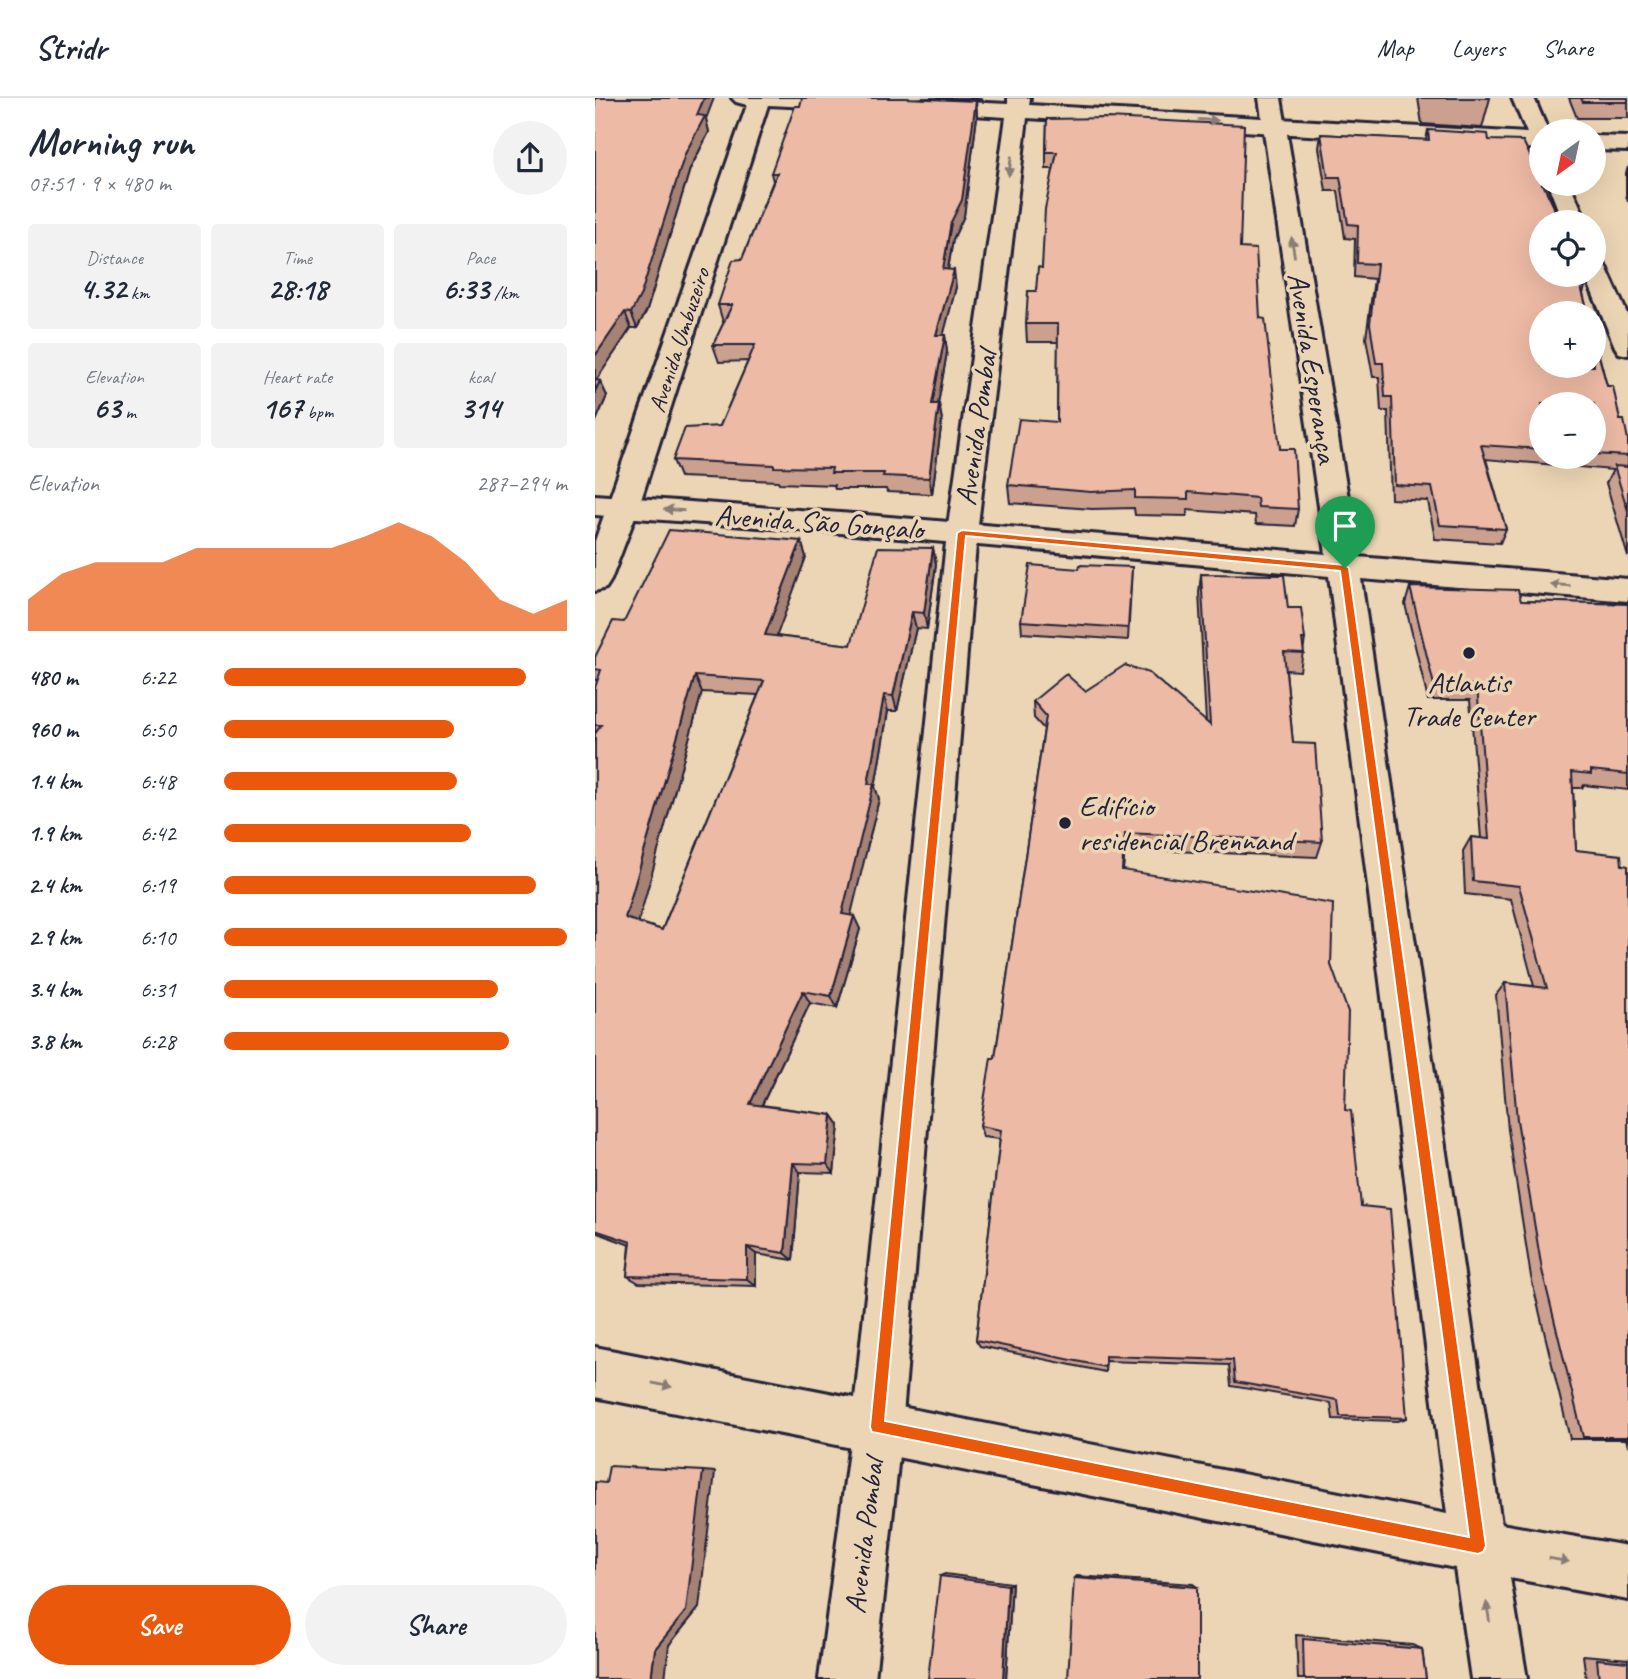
<!DOCTYPE html>
<html lang="en">
<head>
<meta charset="utf-8">
<style>
  body { margin:0; font-family:Caveat,sans-serif; background:#f2f2f3; color:#1f2937; height:100vh; display:flex; flex-direction:column; font-size:26px; white-space:nowrap }
  * { box-sizing:border-box; margin:0 }
  p { font-size:23px; color:#747a83 }
  .icon { flex:none; width:38px; height:38px; fill:none; stroke:currentColor; stroke-width:2; stroke-linecap:round; stroke-linejoin:round }
  .map { position:relative; flex:1; overflow:hidden }
  .details { display:flex; flex-direction:column; background:#fff; width:595px }
  .details>* { flex:none }
  .needle { width:46px; rotate:213deg }
  .buttons { position:absolute; left:934px; top:21px; display:grid; gap:14px }
  .buttons a { display:grid; place-items:center; width:77px; height:77px; border-radius:50%; background:#fff; box-shadow:0 7px 28px #0002; font-size:35px }
  .pin { position:absolute; display:grid; place-items:center; width:60px; height:60px; color:#fff; margin:-72px -30px; border-radius:50% 50% 50% 0; rotate:-45deg; box-shadow:0 0 7px #0007 }
  .pin .icon { rotate:45deg }
  .round { display:grid; place-items:center; flex:none; width:74px; height:74px; border-radius:37px; background:#f2f2f3 }
  .overview { display:flex; align-items:center; justify-content:space-between; height:119px; padding:0 28px }
  h1 { font-size:38px; font-weight:700; line-height:52px }
  .figures { display:grid; grid-template-columns:repeat(3,1fr); gap:10px; height:119px; padding:7px 28px }
  .figures div { display:grid; align-content:center; border-radius:7px; background:#f2f2f3; text-align:center }
  .figures b { font-size:30px; font-weight:700 }
  .figures small { font-size:19px; font-weight:400 }
  .figures p { font-size:19px }
  .chart { height:196px; padding:14px 28px }
  .chart p { display:flex; justify-content:space-between }
  .chart svg { width:100%; height:126px; margin-top:7px; fill:#ea580c; opacity:.7 }
  .cta { display:flex; gap:14px; margin-top:auto; padding:14px 28px }
  .cta a { flex:1; height:80px; border-radius:42px; background:#ea580c; color:#fff; font-size:28px; font-weight:700; line-height:80px; text-align:center }
  .cta a+a { background:#f2f2f3; color:#1f2937 }
  ul { padding:0 28px; list-style:none; font-size:23px }
  li { display:grid; grid-template-columns:112px 84px 1fr; align-items:center; height:52px }
  li i { height:18px; border-radius:9px; background:#ea580c }
  header { display:flex; align-items:center; gap:42px; box-sizing:border-box; height:98px; padding:0 35px; background:#fff; border-bottom:2px solid #e0e1e3 }
  header strong { font-size:33px }
  nav { display:flex; gap:38px; margin-inline-start:auto; font-size:24px }
  main { display:flex; flex:1; min-height:0 }
  .map>svg:first-child { display:block }
  .lines { fill:none; stroke-linecap:round; stroke-linejoin:round }
  .street-casing { stroke:#22223b; stroke-width:6 }
  .secondary-casing { stroke:#22223b; stroke-width:6 }
  .street { fill:#ecd5b4; fill-rule:evenodd }
  .secondary { fill:#ecd5b4; fill-rule:evenodd }
  .wall { fill:#cca08e; stroke:#22223b; stroke-width:2; fill-rule:evenodd }
  .shaded-wall { fill:#a68274; stroke:#22223b; stroke-width:2 }
  .building { fill:#edbaa5; stroke:#22223b; stroke-width:2; fill-rule:evenodd }
  .oneway { fill:#877c78 }
  .route { fill:#ea580c; stroke:#fff; stroke-width:2; fill-rule:evenodd }
  .poi-dot { fill:#22223b; stroke:#ecd5b4; stroke-width:2.5 }
  .labels { text-anchor:middle; stroke-width:7; stroke-linejoin:round; paint-order:stroke }
  .far-street-label { font-size:24px; fill:#22223b; stroke:#ecd5b4 }
  .street-label { font-size:30px; fill:#22223b; stroke:#ecd5b4 }
  .poi-label { font-size:30px; fill:#22223b; stroke:#ecd5b4 }
</style>
</head>
<body>
<header>
<strong>Stridr</strong>
<nav><a>Map</a><a>Layers</a><a>Share</a></nav>
</header>
<main>
<section class="details">
<div class="overview"><div><h1>Morning run</h1><p>07:51 · 9 × 480 m</p></div><a class="round"><svg class="icon" aria-label="share" viewBox="0 0 24 24"><path d="M12 15V3M7 8l5-5 5 5M5 13v7h14v-7"/></svg></a></div>
<div class="figures">
<div><p>Distance</p><b>4.32<small> km</small></b></div>
<div><p>Time</p><b>28:18</b></div>
<div><p>Pace</p><b>6:33<small> /km</small></b></div>
</div>
<div class="figures">
<div><p>Elevation</p><b>63<small> m</small></b></div>
<div><p>Heart rate</p><b>167<small> bpm</small></b></div>
<div><p>kcal</p><b>314</b></div>
</div>
<div class="chart"><p><span>Elevation</span>287–294 m</p>
<svg viewBox="0 0 160 44" preserveAspectRatio="none"><path d="M0 44V33L10 24L20 20L30 20L40 20L50 15L60 15L70 15L80 15L90 15L100 11L110 6L120 11L130 20L140 33L150 38L160 33V44z"/></svg>
</div>
<ul>
<li><b>480 m</b>6:22<i style="width:88%"></i></li>
<li><b>960 m</b>6:50<i style="width:67%"></i></li>
<li><b>1.4 km</b>6:48<i style="width:68%"></i></li>
<li><b>1.9 km</b>6:42<i style="width:72%"></i></li>
<li><b>2.4 km</b>6:19<i style="width:91%"></i></li>
<li><b>2.9 km</b>6:10<i style="width:100%"></i></li>
<li><b>3.4 km</b>6:31<i style="width:80%"></i></li>
<li><b>3.8 km</b>6:28<i style="width:83%"></i></li>
</ul>
<div class="cta"><a>Save</a><a>Share</a></div>
</section>
<div class="map">
<svg width="1033" height="1581" viewBox="0 0 1033 1581">
  <rect width="100%" height="100%" fill="#ecd5b4"/>
  <filter id="ink" filterUnits="userSpaceOnUse"><feTurbulence type="fractalNoise" baseFrequency=".0143" numOctaves="2"/><feDisplacementMap in="SourceGraphic" scale="14" xChannelSelector="R" yChannelSelector="G"/><feConvolveMatrix kernelMatrix="1 2 1 2 8 2 1 2 1" color-interpolation-filters="sRGB"/></filter>
  <g filter="url(#ink)">
    <g class="lines">
      <!-- street casing -->
      <g class="street-casing">
        <path id="street" d="M137,0H264L269,5L266,10L258,11L173,7L44,408L16,482L11,490L0,493V443L152,7L141,4Z
          M413,0H435L434,7L932,35L917,0H939L953,33H947V51L432,20L382,435L307,1329L280,1581H224L257,1329L352,435L411,19L328,14L320,13L317,8L320,3L328,2L413,6Z
          M999,38L1033,39V53L999,52Z
          M953,86H975L992,124H968Z
          M999,162L1008,164L1011,169L1033,218V257L1024,255L1020,249L990,177H999Z"/>
      </g>
      <!-- secondary casing -->
      <g class="secondary-casing">
        <path id="secondary" d="M664,0H686L763,459L1033,481V503L766,481L906,1426L1033,1448V1502L915,1480L932,1581H876L860,1470L0,1299V1249L852,1416L734,478L259,436L0,417V397L259,416L731,456Z"/>
      </g>
      <!-- street -->
      <use href="#street" class="street"/>
      <!-- secondary -->
      <use href="#secondary" class="secondary"/>
    </g>
    <!-- wall -->
    <path class="wall" d="M0,0L111,21L114,34L95,71L52,212L42,230H36L1,282L5,283L12,298L0,325Z
      M331,0H386L385,1Z
      M823,0H895L887,30L827,26Z
      M974,0H1033V20H982Z
      M381,3L382,19L369,118L358,141L353,172L361,189L348,237H350L352,254L343,306H344L347,322L337,396L292,394L291,391H240L239,387L184,385L183,383L85,379L78,362L125,328L153,263L124,264L118,247L129,224H128L123,207L147,161L178,83L176,75Z
      M452,21L645,150L665,220L685,351L703,411L700,428L661,426L660,417L592,412V418L540,417L539,410L497,411L415,405L413,387L462,324L463,244H432L431,226L447,170L458,71H451V54Z
      M833,32L894,42L947,177L990,189L988,196L1012,288L1033,342V366L1031,369H1033V459L1011,385L1018,372L891,361L911,431L905,445L840,441L833,403L796,401L793,313H786L784,279H778L771,240L779,181L759,179L760,141L750,140L743,93H731L724,50L726,36L831,42ZM947,306H999V359H947Z
      M1033,69V104L1031,97V75Z
      M206,443L211,459L181,538L256,547L338,450L341,466L332,531L321,530L302,613H293L280,689L284,701L255,817L265,831L242,910L215,905L167,1007L237,1017L244,1027L239,1075L205,1074L198,1162L161,1156V1188L44,1185L32,1178L35,1147L0,1134V590L2,584L0,580V559L29,524ZM107,594L163,597L67,832L43,824Z
      M537,469L533,542L427,535L426,523L484,471Z
      M606,476L693,510L710,541L705,573L691,572L698,645L727,744L722,759L530,751L528,772L736,867L750,1012L766,1108L812,1320L803,1323L738,1321L736,1305L636,1288L634,1267L511,1263L510,1274L385,1248L381,1242L405,1041L388,1039L385,1028L400,960L449,631L439,620L438,603L490,593L611,624L604,495Z
      M815,489L926,503L1033,506V692L989,687L987,690H978L981,752L1027,767L1033,768V1348L1031,1341H975L936,1179L913,1032L901,897L910,885L939,888L916,801L870,796L868,753L876,739L886,740L875,602H833L810,506Z
      M350,1476L417,1485L411,1581L345,1478Z
      M481,1478L598,1486L602,1489L479,1480Z
      M701,1537L817,1547L827,1551L831,1581H703Z
      M988,1557L1033,1561V1581H991Z"/>
    <!-- shaded-wall -->
    <path class="shaded-wall" d="M109,0H119L111,21L114,34L95,71L52,212L42,230L36,215L102,17Z
      M381,3L382,19L369,118L358,141L350,188L348,171L356,124Z
      M359,172L361,189L344,254L341,237Z
      M30,214L36,230L0,284V258Z
      M350,237L352,254L340,323L337,306Z
      M5,283L12,298L0,325V293Z
      M344,306L347,322L337,396L334,380Z
      M206,443L211,459L176,553L170,537Z
      M338,450L341,466L332,531L329,515Z
      M317,514L321,530L302,613L298,598Z
      M100,578L107,594L41,833L30,820Z
      M289,597L293,613L280,689L284,701L253,829L247,816L273,686Z
      M530,735V751L526,787L527,772Z
      M259,818L265,831L242,910L236,898Z
      M208,893L215,905L163,1015L155,1006Z
      M237,1017L244,1027L239,1075L232,1066Z
      M198,1065L205,1074L198,1162L190,1155Z
      M152,1149L161,1156V1188L152,1181Z
      M108,1373L120,1374L104,1510L74,1547L70,1581H56L60,1551Z
      M417,1485L411,1581H408L413,1487Z"/>
    <!-- building -->
    <path class="building" d="M0,0H109L102,17L110,18L90,56L46,196L36,215L30,214L0,258Z
      M207,0H310L381,3L367,102L356,124L348,171L359,172L341,237H350L337,306H344L334,380L288,378L289,375H236L237,370L179,369V367L78,362L90,330L125,328L160,247H118L137,207H123L138,162L147,161L182,75H176L200,8H205Z
      M986,0H1033V4H988Z
      M513,20L649,27L645,150L661,151L665,220L670,221L685,351H699L703,411L663,409L662,400L593,394V401L540,400V392L496,394L413,387L424,321L462,324L463,226H431L433,193H441L443,169L447,170L450,111L462,54H451L452,21Z
      M833,32L893,36L894,42L928,43L947,83V86H948L959,109L960,124H947V177H987L990,189H986L993,215H947V268H999V240L1012,288H1018L1025,322H1029L1033,342V358L999,356V306H947V351L886,347L911,431L845,427L837,389L800,387L797,299H790L788,265H781L775,226L782,166L762,165L763,127L753,126L745,79H733L726,36L834,42Z
      M0,282L5,283L0,293Z
      M1019,368L1033,369V413Z
      M74,432L206,443L170,537L256,547L283,449L338,450L329,515L317,514L298,598L289,597L273,686H279L247,816L259,818L236,898L208,893L155,1006L237,1017L232,1066L198,1065L190,1155L152,1149V1181L32,1178L36,1144L0,1132V636L6,627H0V590L6,572L0,571V559L18,523L29,524ZM100,578L169,583L67,832L30,820Z
      M435,467L484,471L485,467L537,469L533,530L426,523Z
      M606,476L689,477L693,510H706L710,541H707L709,555L689,554L698,645L720,646L727,744L530,735L527,772L738,806L736,867L753,914L750,1012L756,1013L766,1108L795,1111L812,1320L745,1318L743,1302L640,1284L638,1262L510,1258V1269L381,1242L406,1032L385,1028L396,960H400L451,618L438,603L471,576L490,593L530,567L554,575L615,627Z
      M815,489L923,492L926,503L1033,506V676L996,672V676L977,674L981,752L1026,757L1027,767L1033,768V1339H988L947,1172L922,1022L910,885L952,890L924,788L878,783L876,739L894,741L882,587H839Z
      M14,1368L108,1373L91,1513L60,1551L56,1581H0V1384L11,1385Z
      M345,1478L413,1487L408,1581H333Z
      M479,1480L602,1489V1581H473Z
      M708,1541L827,1551L831,1581H709Z
      M1002,1561L1033,1564V1581H1004Z"/>
    <!-- one-way arrows -->
    <defs><path id="oneway-solid" d="M-6-.8H1V-3.2L6.5 0L1 3.2V.8H-6Z" transform="scale(1.75)"/></defs>
    <g class="oneway">
      <use href="#oneway-solid" transform="translate(613 22) rotate(3)"/>
      <use href="#oneway-solid" transform="translate(415 68) rotate(98)"/>
      <use href="#oneway-solid" transform="translate(698 149) rotate(-99)"/>
      <use href="#oneway-solid" transform="translate(79 412) rotate(-176)"/>
      <use href="#oneway-solid" transform="translate(965 487) rotate(-176)"/>
      <use href="#oneway-solid" transform="translate(67 1287) rotate(11)"/>
      <use href="#oneway-solid" transform="translate(964 1462) rotate(10)"/>
      <use href="#oneway-solid" transform="translate(893 1514) rotate(-99)"/>
    </g>
  </g>
  <!-- route -->
  <path class="route" d="M367,432L750,467L754,470L891,1448L888,1454L883,1456L277,1334L275,1329L362,435ZM371,438L745,473L874,1439L290,1323Z"/>
  <!-- markers -->
  <g class="poi-dot">
    <circle cx="874" cy="555" r="7"/>
    <circle cx="470" cy="725" r="7"/>
  </g>
  <g class="labels">
    <!-- far-street labels -->
    <g class="far-street-label">
      <text transform="translate(84 242) rotate(-72)" y="8">Avenida Umbuzeiro</text>
    </g>
    <!-- street labels -->
    <g class="street-label">
      <text transform="translate(718 270) rotate(81)" y="10">Avenida Esperança</text>
      <text transform="translate(381 330) rotate(-82)" y="10">Avenida Pombal</text>
      <text transform="translate(224 424) rotate(4)" y="10">Avenida São Gonçalo</text>
      <text transform="translate(269 1438) rotate(-83)" y="10">Avenida Pombal</text>
    </g>
    <!-- poi labels -->
    <g class="poi-label">
      <text x="874" y="594">Atlantis<tspan x="874" dy="34">Trade Center</tspan></text>
      <text x="484" y="718" text-anchor="start">Edifício<tspan x="484" dy="34">residencial Brennand</tspan></text>
    </g>
  </g>
</svg>
<div class="buttons">
<a><svg class="needle" viewBox="-14 -14 28 28"><path d="M0-13l5 13h-10z" fill="#e53935"/><path d="M0 13l5-13h-10z" fill="#747a83"/></svg></a>
<a><svg class="icon" aria-label="locate" viewBox="0 0 24 24"><circle cx="12" cy="12" r="6"/><path d="M12 2v4M12 18v4M2 12h4M18 12h4"/></svg></a>
<a>+</a>
<a>−</a>
</div>
<div class="pin" style="left:750px;top:470px;background:#1e9e55"><svg class="icon" aria-label="arrive" viewBox="0 0 24 24"><path d="M6 21V4h12l-3 4 3 4H6"/></svg></div>
</div>
</main>
</body>
</html>
